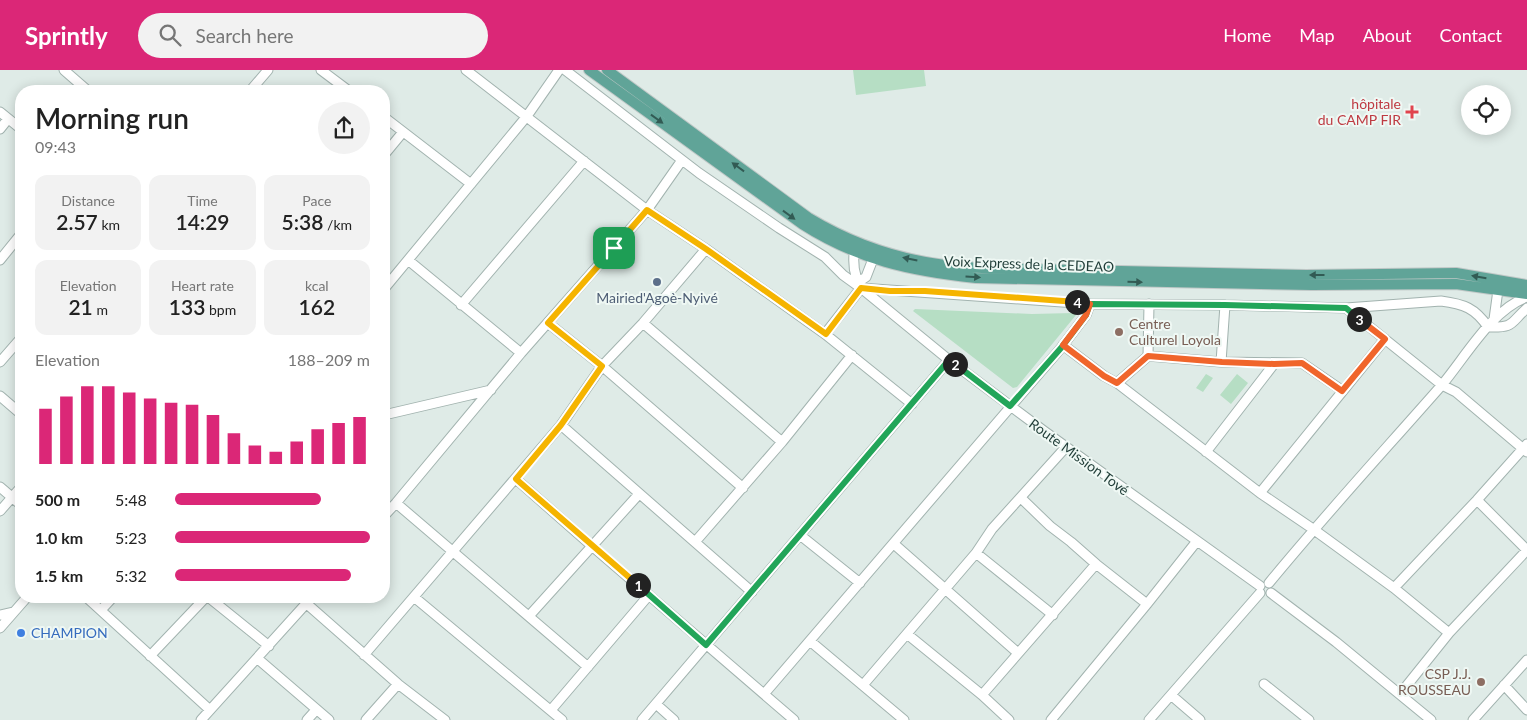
<!DOCTYPE html>
<html lang="en">
<head>
<meta charset="utf-8">
<style>
  body { margin:0; font-family:Lato,sans-serif; background:#f2f2f2; color:#222; height:100vh; display:flex; flex-direction:column; font-size:19px; white-space:nowrap }
  * { box-sizing:border-box; margin:0 }
  p { font-size:16px; color:#767676 }
  .icon { flex:none; width:28px; height:28px; fill:none; stroke:currentColor; stroke-width:2; stroke-linecap:round; stroke-linejoin:round }
  .map { position:relative; flex:1; overflow:hidden }
  .panel { position:absolute; left:15px; top:15px; width:375px; height:518px; display:flex; flex-direction:column; background:#fff; border-radius:20px; box-shadow:0 2px 12px #0003 }
  .panel>* { flex:none }
  .tools { position:absolute; left:1461px; top:15px; display:grid; gap:10px }
  .tools a { display:grid; place-items:center; width:50px; height:50px; border-radius:50%; background:#fff; box-shadow:0 2px 12px #0003; font-size:25px }
  .pin { position:absolute; display:grid; place-items:center; width:42px; height:42px; color:#fff; margin:-21px; border-radius:10px; box-shadow:0 2px 8px #0006 }
  .km { position:absolute; width:25px; height:25px; margin:-12px; border-radius:50%; background:#222; color:#fff; font-size:14px; line-height:25px; text-align:center }
  .round { display:grid; place-items:center; flex:none; width:52px; height:52px; border-radius:26px; background:#f2f2f2 }
  .overview { display:flex; align-items:center; justify-content:space-between; height:85px; padding:0 20px }
  h1 { font-size:28px; font-weight:600; line-height:38px }
  .stats { display:grid; grid-template-columns:repeat(3,1fr); gap:8px; height:85px; padding:5px 20px }
  .stats div { display:grid; align-content:center; border-radius:12px; background:#f2f2f2; text-align:center }
  .stats b { font-size:21px; font-weight:600 }
  .stats small { font-size:14px; font-weight:400 }
  .stats p { font-size:14px }
  .chart { height:140px; padding:10px 20px }
  .chart p { display:flex; justify-content:space-between }
  .chart svg { width:100%; height:90px; margin-top:5px; stroke:#db2777; stroke-width:6 }
  ul { padding:0 20px; list-style:none; font-size:16px }
  li { display:grid; grid-template-columns:80px 60px 1fr; align-items:center; height:38px }
  li i { height:12px; border-radius:6px; background:#db2777 }
  header { display:flex; align-items:center; gap:30px; box-sizing:border-box; height:70px; padding:0 25px; background:#db2777; color:#fff }
  header strong { font-size:24px }
  nav { display:flex; gap:28px; margin-inline-start:auto; font-size:18px }
  .search { width:350px; height:45px; background:#f2f2f2; display:flex; align-items:center; gap:12px; box-sizing:border-box; padding:0 18px; border-radius:28px; color:#767676; font-size:19px }
  .map>svg:first-child { display:block }
  .green { fill:#b6dec4 }
  .lines { fill:none; stroke-linecap:round; stroke-linejoin:round }
  .minor-casing { stroke:#a2b3af; stroke-width:11 }
  .major-casing { stroke:#c0c8c7; stroke-width:12 }
  .minor { stroke:#fff; stroke-width:9 }
  .major { stroke:#60a498; stroke-width:10 }
  .oneway { fill:#325b54 }
  .split-1-casing { stroke:#fff; stroke-width:10 }
  .split-2-casing { stroke:#fff; stroke-width:10 }
  .split-3-casing { stroke:#fff; stroke-width:10 }
  .split-4-casing { stroke:#fff; stroke-width:10 }
  .split-5-casing { stroke:#fff; stroke-width:10 }
  .split-1 { stroke:#f5b400; stroke-width:6 }
  .split-2 { stroke:#22a559; stroke-width:6 }
  .split-3 { stroke:#22a559; stroke-width:6 }
  .split-4 { stroke:#f0652b; stroke-width:6 }
  .split-5 { stroke:#f5b400; stroke-width:6 }
  .health-dot { fill:#e0444e; stroke:#eff8f4; stroke-width:2 }
  .service-dot { fill:#5c6f8a; stroke:#eff8f4; stroke-width:2 }
  .education-dot { fill:#8d6e63; stroke:#eff8f4; stroke-width:2 }
  .shop-dot { fill:#3f7fe0; stroke:#eff8f4; stroke-width:2 }
  .labels { text-anchor:middle; stroke-width:4; stroke-linejoin:round; paint-order:stroke }
  .health-label { font-size:14px; fill:#be3a42; stroke:#eff8f4; text-anchor:end }
  .street-label { font-size:14px; fill:#1f3c37; stroke:#eff8f4 }
  .service-label { font-size:14px; fill:#4e5e75; stroke:#eff8f4 }
  .education-label { font-size:14px; fill:#785e54; stroke:#eff8f4; text-anchor:start }
  .shop-label { font-size:14px; fill:#366cbe; stroke:#eff8f4; text-anchor:start }
</style>
</head>
<body>
<header>
<strong>Sprintly</strong>
<div class="search"><svg class="icon" aria-label="search" viewBox="0 0 24 24"><circle cx="10" cy="10" r="6"/><path d="M15 15l6 6"/></svg>Search here</div>
<nav><a>Home</a><a>Map</a><a>About</a><a>Contact</a></nav>
</header>
<div class="map">
<svg width="1527" height="650" viewBox="0 0 1527 650">
  <rect width="100%" height="100%" fill="#dfebe7"/>
  <!-- green -->
  <path class="green" d="M853,0H924L926,16L856,25Z
    M915,239L1032,244L1073,243L1076,245L1017,317L1013,318L913,241Z
    M1206,304L1213,308L1203,322L1196,318Z
    M1237,304L1248,313L1231,334L1220,325Z"/>
  <g class="lines">
    <!-- minor casing -->
    <g class="minor-casing">
      <path id="minor" d="M64,0L88,21
        M321,0L349,21
        M466,0L647,140L706,179L825,264L912,334
        M565,0L699,103L779,158L825,187L843,205L861,218L1090,234L1225,235L1346,238L1441,231C1464,234 1475,238 1488,257C1515,258 1510,253 1527,238
        M250,21L268,0
        M0,42L21,59
        M384,47L471,114
        M0,59L8,49
        M384,85L403,62
        M856,175C853,183 853,197 856,206C858,210 860,212 861,218L949,290L1044,361L1260,516
        M0,190L21,164
        M408,190L521,283
        M860,211L866,207L873,189
        M384,219L527,46L559,0
        M461,235L584,91
        M1346,238L1442,315L1456,322L1527,382
        M1494,249L1498,220
        M548,253L602,296L743,418
        M643,253L782,372
        M825,264L861,218
        M1063,275L1104,306L1117,313L1260,423L1313,459L1394,518L1449,563
        M1148,286L1221,292L1302,293L1343,321
        M0,292L21,268
        M1221,292L1225,235
        M1117,313L1148,286L1149,234
        M0,326L21,344
        M384,345L491,320
        M561,355L752,522
        M1206,382L1274,294
        M516,409L593,477L794,650
        M0,417L21,435
        M1260,423L1385,269
        M1021,428L1050,456L1071,472L1096,494
        M1477,430L1527,480
        M396,433L588,597
        M0,441L21,417
        M384,446L396,433L521,283L647,140L682,90
        M800,465L860,513
        M695,472L782,372L852,285
        M894,474L1018,583
        M976,483L992,459L1066,377
        M1269,513C1324,446 1383,382 1441,316C1465,288 1491,240 1527,227
        M1394,518L1477,430L1527,374
        M1271,523L1336,572L1431,650
        M85,526L210,640
        M207,526L269,576
        M414,527L562,650
        M307,534L398,614L445,650
        M101,540L114,526
        M0,545L14,542
        M529,546L639,424
        M0,558L28,526
        M907,564L982,625L1009,650
        M810,571L904,650
        M364,585L561,355L602,296L643,253L706,179
        M150,586L207,526
        M258,589L329,650
        M1264,614L1309,650
        M863,615L976,483L1053,545
        M1504,615L1527,640
        M764,624L1061,278L1086,245L1090,234
        M1400,624L1449,563L1527,480
        M982,625L1096,494L1147,534
        M1171,625L1200,650
        M656,634L674,650
        M551,640L649,525
        M201,650L313,526
        M307,650L316,640
        M366,650L398,614
        M642,650L949,290
        M1051,650L1147,534L1197,471
        M1149,650L1260,523
        M1473,650L1527,590"/>
    </g>
    <!-- major casing -->
    <g class="major-casing">
      <path id="major" d="M589,0L802,154C858,190 911,201 976,208L1312,215L1456,214L1527,224
        M607,0L809,148C862,180 921,196 982,198L1306,205L1456,203L1527,215"/>
    </g>
    <!-- minor -->
    <use href="#minor" class="minor"/>
    <!-- major -->
    <use href="#major" class="major"/>
  </g>
  <!-- one-way arrows -->
  <defs><path id="oneway-solid" d="M-6-.8H1V-3.2L6.5 0L1 3.2V.8H-6Z" transform="scale(1.25)"/></defs>
  <g class="oneway">
    <use href="#oneway-solid" transform="translate(657 49) rotate(36)"/>
    <use href="#oneway-solid" transform="translate(738 97) rotate(-144)"/>
    <use href="#oneway-solid" transform="translate(789 145) rotate(36)"/>
    <use href="#oneway-solid" transform="translate(910 189) rotate(-168)"/>
    <use href="#oneway-solid" transform="translate(1317 205) rotate(180)"/>
    <use href="#oneway-solid" transform="translate(973 207) rotate(4)"/>
    <use href="#oneway-solid" transform="translate(1479 207) rotate(-170)"/>
    <use href="#oneway-solid" transform="translate(1135 212) rotate(2)"/>
  </g>
  <g class="lines">
    <!-- split-1 casing -->
    <g class="split-1-casing">
      <path id="split-1" d="M614,178L548,253L602,296L561,355L516,409L638,515"/>
    </g>
    <!-- split-2 casing -->
    <g class="split-2-casing">
      <path id="split-2" d="M638,515L706,575L949,290L955,294"/>
    </g>
    <!-- split-3 casing -->
    <g class="split-3-casing">
      <path id="split-3" d="M955,294L1010,336L1061,278L1086,245L1090,234L1225,235L1346,238L1359,249"/>
    </g>
    <!-- split-4 casing -->
    <g class="split-4-casing">
      <path id="split-4" d="M1077,232L1090,234L1086,245L1063,275L1104,306L1117,313L1148,286L1222,292L1274,294L1302,293L1342,321L1385,269L1359,249"/>
    </g>
    <!-- split-5 casing -->
    <g class="split-5-casing">
      <path id="split-5" d="M614,178L647,140L706,179L826,264L861,218L890,221H925L1077,232"/>
    </g>
    <!-- split-1 -->
    <use href="#split-1" class="split-1"/>
    <!-- split-2 -->
    <use href="#split-2" class="split-2"/>
    <!-- split-3 -->
    <use href="#split-3" class="split-3"/>
    <!-- split-4 -->
    <use href="#split-4" class="split-4"/>
    <!-- split-5 -->
    <use href="#split-5" class="split-5"/>
  </g>
  <!-- markers -->
  <path class="health-dot" d="M1409.5 34.5h5v5h5v5h-5v5h-5v-5h-5v-5h5z"/>
  <circle class="service-dot" cx="657" cy="212" r="5"/>
  <g class="education-dot">
    <circle cx="1119" cy="262" r="5"/>
    <circle cx="1481" cy="612" r="5"/>
  </g>
  <circle class="shop-dot" cx="21" cy="563" r="5"/>
  <g class="labels">
    <!-- health labels -->
    <g class="health-label">
      <text x="1401" y="39">hôpitale<tspan x="1401" dy="16">du CAMP FIR</tspan></text>
    </g>
    <!-- street labels -->
    <g class="street-label">
      <text transform="translate(1029 194) rotate(2)" y="5">Voix Express de la CEDEAO</text>
      <text transform="translate(1079 387) rotate(36)" y="5">Route Mission Tové</text>
    </g>
    <!-- service labels -->
    <g class="service-label">
      <text x="657" y="233">Mairied'Agoè-Nyivé</text>
    </g>
    <!-- education labels -->
    <g class="education-label">
      <text x="1129" y="259">Centre<tspan x="1129" dy="16">Culturel Loyola</tspan></text>
      <text x="1471" y="609" text-anchor="end">CSP J.J.<tspan x="1471" dy="16">ROUSSEAU</tspan></text>
    </g>
    <!-- shop labels -->
    <g class="shop-label">
      <text x="31" y="568">CHAMPION</text>
    </g>
  </g>
</svg>
<div class="tools">
<a><svg class="icon" aria-label="locate" viewBox="0 0 24 24"><circle cx="12" cy="12" r="6"/><path d="M12 2v4M12 18v4M2 12h4M18 12h4"/></svg></a>
</div>
<div class="pin" style="left:614px;top:178px;background:#1e9e55"><svg class="icon" aria-label="arrive" viewBox="0 0 24 24"><path d="M6 21V4h12l-3 4 3 4H6"/></svg></div>
<b class="km" style="left:638px;top:515px">1</b>
<b class="km" style="left:955px;top:294px">2</b>
<b class="km" style="left:1359px;top:249px">3</b>
<b class="km" style="left:1077px;top:232px">4</b>
<section class="panel">
<div class="overview"><div><h1>Morning run</h1><p>09:43</p></div><a class="round"><svg class="icon" aria-label="share" viewBox="0 0 24 24"><path d="M12 15V3M7 8l5-5 5 5M5 13v7h14v-7"/></svg></a></div>
<div class="stats">
<div><p>Distance</p><b>2.57<small> km</small></b></div>
<div><p>Time</p><b>14:29</b></div>
<div><p>Pace</p><b>5:38<small> /km</small></b></div>
</div>
<div class="stats">
<div><p>Elevation</p><b>21<small> m</small></b></div>
<div><p>Heart rate</p><b>133<small> bpm</small></b></div>
<div><p>kcal</p><b>162</b></div>
</div>
<div class="chart"><p><span>Elevation</span>188–209 m</p>
<svg viewBox="0 0 160 44" preserveAspectRatio="none"><path d="M5 44V17M15 44V11M25 44V6M35 44V6M45 44V9M55 44V12M65 44V14M75 44V15M85 44V20M95 44V29M105 44V35M115 44V38M125 44V33M135 44V27M145 44V24M155 44V21"/></svg>
</div>
<ul>
<li><b>500 m</b>5:48<i style="width:75%"></i></li>
<li><b>1.0 km</b>5:23<i style="width:100%"></i></li>
<li><b>1.5 km</b>5:32<i style="width:90%"></i></li>
</ul>
</section>
</div>
</body>
</html>
